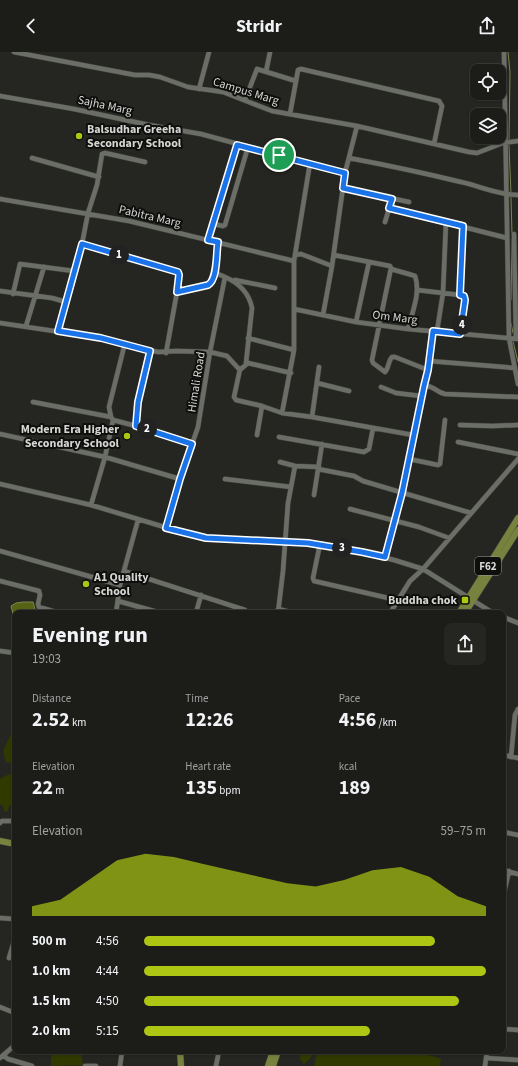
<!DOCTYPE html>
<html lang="en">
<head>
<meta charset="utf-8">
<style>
  body { margin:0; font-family:"Source Sans 3",sans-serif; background:#252522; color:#f1f3f6; height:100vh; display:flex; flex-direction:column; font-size:15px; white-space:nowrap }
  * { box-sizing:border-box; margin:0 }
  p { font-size:13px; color:#a0a1a2 }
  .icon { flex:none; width:22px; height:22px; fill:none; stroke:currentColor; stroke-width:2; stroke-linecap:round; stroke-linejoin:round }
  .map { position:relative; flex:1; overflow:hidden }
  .side { position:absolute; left:12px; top:558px; width:494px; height:444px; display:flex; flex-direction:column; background:#1c1c19; border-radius:8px; box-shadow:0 1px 3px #0004,0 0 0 1px #3a3a38 }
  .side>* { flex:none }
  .tools { position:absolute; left:470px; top:12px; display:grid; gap:8px }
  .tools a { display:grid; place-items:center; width:36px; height:36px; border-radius:8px; background:#1c1c19; box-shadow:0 1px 3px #0004,0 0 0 1px #3a3a38; font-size:20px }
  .pin { position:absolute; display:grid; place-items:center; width:34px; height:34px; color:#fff; margin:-17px; border:2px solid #fff; border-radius:50%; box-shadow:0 1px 4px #0007 }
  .km { position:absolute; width:20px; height:20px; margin:-10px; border-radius:50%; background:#222; color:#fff; font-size:11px; line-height:20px; text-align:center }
  .round { display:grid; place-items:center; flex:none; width:42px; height:42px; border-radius:8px; background:#252522 }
  .summary { display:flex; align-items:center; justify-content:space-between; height:68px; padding:0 20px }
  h1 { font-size:22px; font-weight:700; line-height:30px }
  .metrics { display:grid; grid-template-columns:repeat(3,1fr); gap:6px; height:68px; padding:4px 20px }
  .metrics div { display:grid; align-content:center }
  .metrics b { font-size:20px; font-weight:700 }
  .metrics small { font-size:11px; font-weight:400 }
  .metrics p { font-size:11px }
  .chart { height:112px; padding:8px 20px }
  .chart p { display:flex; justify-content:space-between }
  .chart svg { width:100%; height:72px; margin-top:4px; fill:#acc613; opacity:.7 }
  ul { padding:0 20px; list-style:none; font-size:13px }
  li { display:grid; grid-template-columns:64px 48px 1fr; align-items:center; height:30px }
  li i { height:10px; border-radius:5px; background:#acc613 }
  header { display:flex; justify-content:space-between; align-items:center; height:52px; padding:0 20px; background:#1c1c19; font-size:18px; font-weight:700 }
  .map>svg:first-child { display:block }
  .green { fill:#303900 }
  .water { fill:#566315; stroke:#7c864e }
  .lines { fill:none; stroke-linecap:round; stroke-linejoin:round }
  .stream { stroke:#7c864e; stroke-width:1 }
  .minor-casing { stroke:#42433e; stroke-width:5.5 }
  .major-casing { stroke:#42433e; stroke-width:7 }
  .minor { stroke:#6b6d67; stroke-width:4.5 }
  .major { stroke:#76823e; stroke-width:6 }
  .route-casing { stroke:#fff; stroke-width:8 }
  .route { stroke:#1a73e8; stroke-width:5 }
  .poi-dot { fill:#acc613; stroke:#0e0f0c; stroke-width:1.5 }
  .labels { text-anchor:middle; stroke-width:4; stroke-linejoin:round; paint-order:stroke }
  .shield { fill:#0e0f0c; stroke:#999a97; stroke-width:1 }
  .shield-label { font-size:11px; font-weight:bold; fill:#d5d6d3 }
  .street-label { font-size:12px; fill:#d5d6d3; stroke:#0e0f0c }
  .poi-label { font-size:12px; font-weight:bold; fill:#d5d6d3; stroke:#0e0f0c; text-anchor:start }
</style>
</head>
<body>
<header><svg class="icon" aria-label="back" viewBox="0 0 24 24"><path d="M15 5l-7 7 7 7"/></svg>Stridr<svg class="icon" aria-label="share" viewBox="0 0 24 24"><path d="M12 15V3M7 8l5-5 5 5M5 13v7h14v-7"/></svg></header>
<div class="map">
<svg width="518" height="1014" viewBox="0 0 518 1014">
  <rect width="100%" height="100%" fill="#252621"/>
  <!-- green -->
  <path class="green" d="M14,675L15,676V711L6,710L3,699Z
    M10,722L15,726V753L9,754L8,759L4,760V755L0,752V727L5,724Z
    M51,999H81L83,1013L51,1014Z
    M301,999H422V1001L441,1007L440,1014H314L317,1001H313L309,1008L304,1012L300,1007Z"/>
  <!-- water -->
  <path class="water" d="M23,550H33L35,557L34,561L13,562L11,554L16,551Z"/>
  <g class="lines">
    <!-- stream -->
    <path class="stream" d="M508,0L510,20L509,87
      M509,93L511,142
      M511,145L512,182
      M511,248L512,187
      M511,271L513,281
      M513,289L518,310"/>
    <!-- minor casing -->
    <g class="minor-casing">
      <path id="minor" d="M14,0L135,23H149L160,25L188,35L223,40L272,59L357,74L469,100L477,101L503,91L518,89
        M504,0L509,286L518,332
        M266,20L270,0
        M199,37L209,0
        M0,44L74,57L149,73L201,82L345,121
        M245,48L257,17L296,29
        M290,62L298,18L301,17L439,49L442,54L434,92
        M32,106L99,125
        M349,106C386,113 424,121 461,130C480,134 498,143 518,143
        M343,136L409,150
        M0,147L129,169L294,209
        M389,156L507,186
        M385,170L392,147
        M213,172L223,174L225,173L248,95
        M514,182L516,286
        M208,188L237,93
        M82,192L178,220L177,240L166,301
        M295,203L310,111
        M334,203L390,214L391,216L372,308L373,311L385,320C389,316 388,309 392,305H395L428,318
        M391,217L412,223L415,224C421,240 412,261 408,277
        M225,225C239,231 249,241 252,256L246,311
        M235,228L275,236
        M417,238L460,243L463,174
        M0,239L52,246L66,250
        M177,240L210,232L212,230L215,220
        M13,242L20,212L74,219
        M460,243L464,244L465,248L460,281
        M294,257L356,270L408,277L518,287
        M323,263L332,214L345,121L357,74
        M356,270L369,210
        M0,271L101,286L158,300L177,299L210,300L227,304L238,316L241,317L248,311L291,321
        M26,274L44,215
        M58,279L82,192L88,161L97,133L102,102L105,101L145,110
        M437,279L443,241L446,170
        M248,286L294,298
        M125,291L109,355L111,365L113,368L136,374L192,392
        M429,309L515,316
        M240,317L234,345L236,348L262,354
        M317,331L349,339
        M424,334C436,334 435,340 445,342L518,345
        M381,335L396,341L421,344
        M33,350L111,365
        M282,361L294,298V209L295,203L301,202L332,214
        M312,365L319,315
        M460,373L492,374L518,373
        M136,374L138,350L150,299
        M0,382L105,405L180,427
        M257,383L262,354L282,361L312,365L413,383
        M279,385L364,400L369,397L373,376
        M458,390L518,402
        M409,407L438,413L440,412L445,368
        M280,410L295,414L319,415
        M318,417L354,424L363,429L471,461
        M225,427L291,435
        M0,432L91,453L191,483L206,486L309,491L362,500L394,508L423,517L493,561
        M314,443L322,392
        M91,453L105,405L113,368
        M350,457L419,475L449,486
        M166,475L180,427L198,375L210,300L225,225L218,222L215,218L218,190
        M320,492L313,526L314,529L397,548
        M0,499L120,533
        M385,505L402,441L421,344L428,318L433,279
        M124,519L245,558L247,561
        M0,529L39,539L40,543L38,552L39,555L59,561
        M118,549L161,561
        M278,557L294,561
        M116,561L120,533L138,468
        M196,561L201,543
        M278,561L283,519L288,451L295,414
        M390,561L410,529L423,517L518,407
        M503,565L518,571
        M0,599L15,601
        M503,703L518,706
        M511,705L515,663L518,657
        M0,771L2,769H15
        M503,780L518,783
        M503,818L518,822
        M503,845L509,819
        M0,866L15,867
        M9,906L15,886
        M0,955L15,961
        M503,977L518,978
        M4,1004L8,1007L32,1014
        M0,1006L15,993
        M486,1006L518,1008
        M85,1014H96
        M120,1014L122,999
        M216,1014L219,999
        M485,1014L487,999"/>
    </g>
    <!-- major casing -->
    <g class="major-casing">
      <path id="major" d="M459,561L518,466
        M465,561L518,478
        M0,789L15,792
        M180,999L181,1014
        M268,1014L273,999
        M273,1014L278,999"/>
    </g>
    <!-- minor -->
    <use href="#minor" class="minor"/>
    <!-- major -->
    <use href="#major" class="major"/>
  </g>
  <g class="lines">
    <!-- route casing -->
    <g class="route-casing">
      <path id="route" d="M237,93L345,121L343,136L392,147L389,156L463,174L460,243L464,244L465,248L460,282L433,279L428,318L424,334L402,441L385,505L362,500L308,491L206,486L166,476L180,427L192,392L136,374L138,350L150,299L101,286L58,279L82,192L178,220L179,223L177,240L208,233C218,227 216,201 218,190L208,188Z"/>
    </g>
    <!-- route -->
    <use href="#route" class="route"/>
  </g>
  <!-- markers -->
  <g class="poi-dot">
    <circle cx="79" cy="84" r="4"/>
    <circle cx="127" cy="384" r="4"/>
    <circle cx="86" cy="532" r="4"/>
    <rect x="461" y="544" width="8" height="8" rx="2"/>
  </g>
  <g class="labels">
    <!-- shield labels -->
    <rect class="shield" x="475" y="505" width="26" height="18" rx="3"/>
    <g class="shield-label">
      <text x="488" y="518">F62</text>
    </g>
    <!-- street labels -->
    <g class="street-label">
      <text transform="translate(246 39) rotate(17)" y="4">Campus Marg</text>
      <text transform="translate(105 53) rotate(12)" y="4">Sajha Marg</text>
      <text transform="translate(150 164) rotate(13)" y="4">Pabitra Marg</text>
      <text transform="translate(395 265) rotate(7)" y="4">Om Marg</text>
      <text transform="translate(196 330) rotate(-81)" y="4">Himali Road</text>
    </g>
    <!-- poi labels -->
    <g class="poi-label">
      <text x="87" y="81">Balsudhar Greeha<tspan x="87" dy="14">Secondary School</tspan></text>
      <text x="119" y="381" text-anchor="end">Modern Era Higher<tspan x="119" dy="14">Secondary School</tspan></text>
      <text x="94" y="529">A1 Quality<tspan x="94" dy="14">School</tspan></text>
      <text x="457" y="552" text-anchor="end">Buddha chok</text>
    </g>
  </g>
</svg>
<div class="tools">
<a><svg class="icon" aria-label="locate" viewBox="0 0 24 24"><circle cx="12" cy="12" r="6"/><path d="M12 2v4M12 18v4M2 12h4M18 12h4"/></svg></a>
<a><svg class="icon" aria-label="layers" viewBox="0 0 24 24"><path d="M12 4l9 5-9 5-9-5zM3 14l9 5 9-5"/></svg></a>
</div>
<div class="pin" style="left:279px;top:103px;background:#1e9e55"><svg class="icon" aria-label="arrive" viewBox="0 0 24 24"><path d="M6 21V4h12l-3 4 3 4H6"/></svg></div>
<b class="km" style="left:119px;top:203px">1</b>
<b class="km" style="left:147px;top:377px">2</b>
<b class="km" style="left:342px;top:496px">3</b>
<b class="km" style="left:462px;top:273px">4</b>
<section class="side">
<div class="summary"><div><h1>Evening run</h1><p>19:03</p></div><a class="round"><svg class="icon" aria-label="share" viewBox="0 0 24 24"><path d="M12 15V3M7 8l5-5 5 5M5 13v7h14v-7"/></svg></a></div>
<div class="metrics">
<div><p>Distance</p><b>2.52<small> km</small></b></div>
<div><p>Time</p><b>12:26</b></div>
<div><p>Pace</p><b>4:56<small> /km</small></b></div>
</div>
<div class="metrics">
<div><p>Elevation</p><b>22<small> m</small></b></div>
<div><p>Heart rate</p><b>135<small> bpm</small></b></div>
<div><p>kcal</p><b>189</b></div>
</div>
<div class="chart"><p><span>Elevation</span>59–75 m</p>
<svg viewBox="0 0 160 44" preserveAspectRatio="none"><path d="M0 44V38L10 34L20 22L30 10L40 6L50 8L60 12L70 16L80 20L90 24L100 26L110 22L120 16L130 14L140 20L150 32L160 38V44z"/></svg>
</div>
<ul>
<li><b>500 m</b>4:56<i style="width:85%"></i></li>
<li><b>1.0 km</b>4:44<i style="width:100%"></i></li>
<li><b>1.5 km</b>4:50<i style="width:92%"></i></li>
<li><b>2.0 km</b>5:15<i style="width:66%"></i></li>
</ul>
</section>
</div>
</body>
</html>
